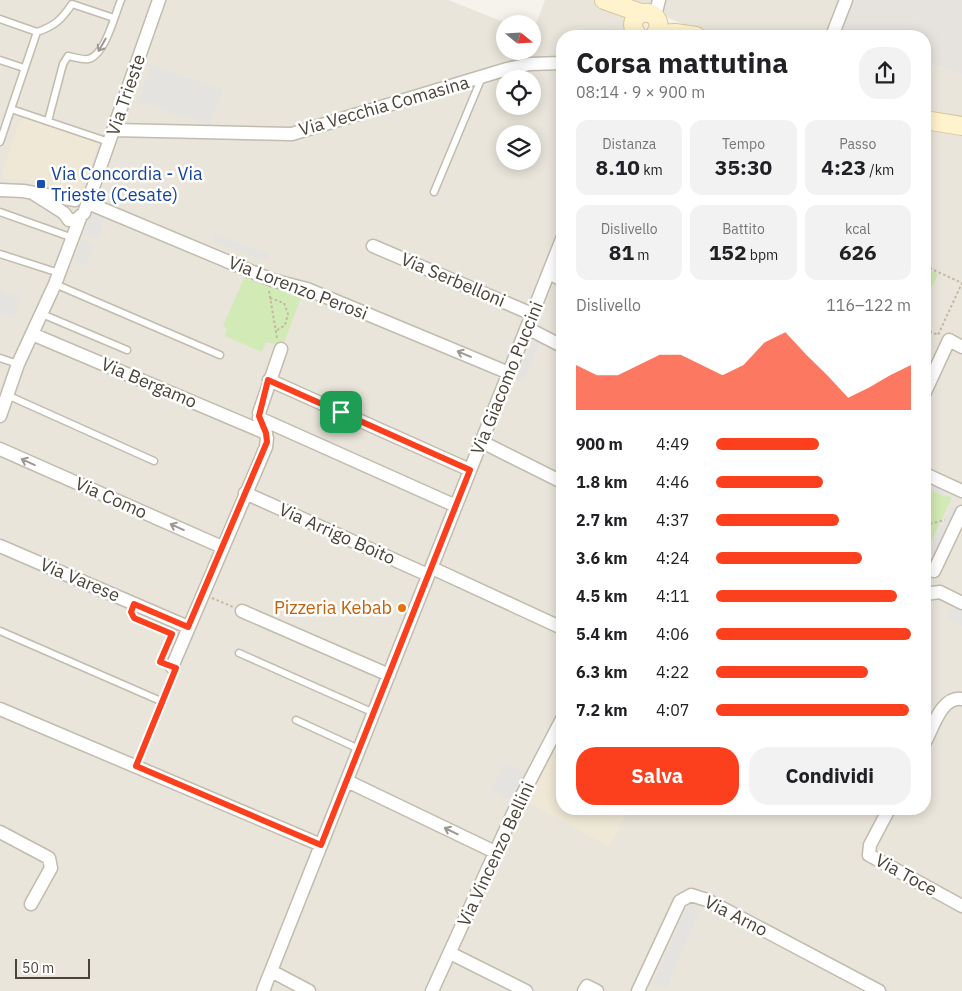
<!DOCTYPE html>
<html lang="it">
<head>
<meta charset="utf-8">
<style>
  body { margin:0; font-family:"IBM Plex Sans",sans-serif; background:#f2f2f2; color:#202124; height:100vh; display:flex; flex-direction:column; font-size:19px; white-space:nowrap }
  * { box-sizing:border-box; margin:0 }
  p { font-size:16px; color:#757577 }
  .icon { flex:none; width:28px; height:28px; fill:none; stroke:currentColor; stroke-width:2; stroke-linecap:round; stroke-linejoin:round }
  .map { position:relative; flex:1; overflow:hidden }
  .details { position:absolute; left:556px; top:30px; width:375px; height:785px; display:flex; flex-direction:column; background:#fff; border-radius:20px; box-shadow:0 2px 12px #0003 }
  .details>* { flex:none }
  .needle { width:32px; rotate:108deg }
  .buttons { position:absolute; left:496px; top:15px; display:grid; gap:10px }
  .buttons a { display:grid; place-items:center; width:45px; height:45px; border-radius:50%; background:#fff; box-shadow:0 2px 12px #0003; font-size:25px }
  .scale { position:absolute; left:15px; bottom:12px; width:75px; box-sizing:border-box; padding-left:5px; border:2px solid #4b4439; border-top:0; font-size:14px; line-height:18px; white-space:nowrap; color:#4b4439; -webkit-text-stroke:4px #fff; paint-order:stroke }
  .pin { position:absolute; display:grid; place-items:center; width:42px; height:42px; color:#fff; margin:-21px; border-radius:10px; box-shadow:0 2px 8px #0006 }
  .round { display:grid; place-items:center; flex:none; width:52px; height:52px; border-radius:20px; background:#f2f2f2 }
  .overview { display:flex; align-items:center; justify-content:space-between; height:85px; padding:0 20px }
  h1 { font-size:28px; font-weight:800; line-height:38px }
  .figures { display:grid; grid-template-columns:repeat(3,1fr); gap:8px; height:85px; padding:5px 20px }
  .figures div { display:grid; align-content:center; border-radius:12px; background:#f2f2f2; text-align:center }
  .figures b { font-size:21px; font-weight:800 }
  .figures small { font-size:14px; font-weight:400 }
  .figures p { font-size:14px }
  .chart { height:140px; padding:10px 20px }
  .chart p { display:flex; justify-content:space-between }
  .chart svg { width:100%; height:90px; margin-top:5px; fill:#fc3f1d; opacity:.7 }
  .primary-button { display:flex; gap:10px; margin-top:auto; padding:10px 20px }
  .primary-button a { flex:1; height:58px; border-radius:20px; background:#fc3f1d; color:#fff; font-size:20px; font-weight:800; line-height:58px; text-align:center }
  .primary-button a+a { background:#f2f2f2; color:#202124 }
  ul { padding:0 20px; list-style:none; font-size:16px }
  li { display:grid; grid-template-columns:80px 60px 1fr; align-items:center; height:38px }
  li i { height:12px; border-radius:6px; background:#fc3f1d }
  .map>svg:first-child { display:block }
  .residential { fill:#eae5da; fill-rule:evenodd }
  .industrial { fill:#e6e2dd }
  .education { fill:#efe8d6 }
  .green { fill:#d2eab5 }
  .parking { fill:#e5e3e0 }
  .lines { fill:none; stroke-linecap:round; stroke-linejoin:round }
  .lane-casing { stroke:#c2bbae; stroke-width:9 }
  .street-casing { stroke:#c2bbae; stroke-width:15 }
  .secondary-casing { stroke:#d6c79b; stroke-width:20 }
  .path { stroke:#c4b79f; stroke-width:2; stroke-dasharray:2.5 2.5; stroke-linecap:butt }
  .lane { stroke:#fff; stroke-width:6 }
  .street { stroke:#fff; stroke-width:12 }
  .secondary { stroke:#fff3cd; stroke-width:18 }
  .oneway { stroke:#9c9892 }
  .route-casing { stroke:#fff; stroke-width:10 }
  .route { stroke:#fc3f1d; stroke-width:6 }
  .transit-dot { fill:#1a4fb4; stroke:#fff; stroke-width:2 }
  .food-dot { fill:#e8710a; stroke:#fff; stroke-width:2 }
  .labels { text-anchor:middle; stroke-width:5; stroke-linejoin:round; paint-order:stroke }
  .street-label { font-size:18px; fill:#4b4439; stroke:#fff }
  .transit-label { font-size:18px; fill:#164399; stroke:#fff; text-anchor:start }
  .food-label { font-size:18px; fill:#c56008; stroke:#fff; text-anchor:end }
</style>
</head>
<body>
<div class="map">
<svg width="962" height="991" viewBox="0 0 962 991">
  <rect width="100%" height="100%" fill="#f6f3ec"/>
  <!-- residential -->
  <path class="residential" d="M0,0H448L509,24H505V51H532L533,32L545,0H613L638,31L652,36H562V235L261,991H0ZM505,79H532V106H505ZM505,134H532V161H505Z
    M627,0H851L839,30L855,36H711Z
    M925,62L962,75V123L925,116Z
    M925,122L962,129V991H265L562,242V809H925Z"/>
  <!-- industrial -->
  <path class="industrial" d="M851,0H962V75L925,62V36H855L839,30Z"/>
  <!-- education -->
  <path class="education" d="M25,118L95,140L98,146L82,187L75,190L33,180L6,179L2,173L20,121Z
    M562,735V809H629L609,847L528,802Z"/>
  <!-- green -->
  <path class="green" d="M925,267L938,274L925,303Z
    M245,276L272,286L303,292L283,346L266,342L262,352L225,336L227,329L223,326Z
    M925,485L952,498L925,554Z"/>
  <!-- parking -->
  <path class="parking" d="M151,65L223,90L209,126L138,101Z
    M91,213L105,218L98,239L84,234Z
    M215,234L269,254L266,261L213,242Z
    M81,239L94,245L86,266L73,260Z
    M0,288L3,292L20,298L14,317L0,315Z
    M533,341L540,343L523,383L516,380Z
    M925,479L949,491L945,497L925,487Z
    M951,506L958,509L932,563L926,560Z
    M33,564L123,603L121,608L32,570Z
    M953,603L962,607V626L946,618Z
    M138,610L176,626L173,633L136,617Z
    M173,636L179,638L169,663L162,661Z
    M504,763L526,772L512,801L491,790Z
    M688,903L701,908L666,988L653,983Z"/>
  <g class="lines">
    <!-- lane casing -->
    <g class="lane-casing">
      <path id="lane" d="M0,19L37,32
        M0,60L24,68
        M11,109L37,32C55,26 62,19 72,4L114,18
        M48,121L63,64L68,56C74,57 82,60 88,59C105,56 115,14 121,0
        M0,142L11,109L109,142
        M434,192L482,77
        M0,212L73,238
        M0,254L59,273
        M55,284L220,355
        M42,314L127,350
        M0,358L18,364
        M7,395L154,461
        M0,631L163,702
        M239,653L374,713
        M296,720L359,749"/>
    </g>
    <!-- street casing -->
    <g class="street-casing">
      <path id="street" d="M655,16L659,0
        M832,36L846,0
        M114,130L292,134L507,69L530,64L562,63
        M0,190L23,191L75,200
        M34,194L64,213L69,220H76L84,213L159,0
        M88,203L272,280L307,289L509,373
        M373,246L532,314
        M549,273L562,280
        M527,328L562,346
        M32,334L266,433
        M269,380L470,470
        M925,392L949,340L962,347
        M0,416L18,364L55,284L80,218
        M259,418L456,506
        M482,442L562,482
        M0,449L222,547
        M925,474L962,491
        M245,493L428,575
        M0,546L188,627
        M432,568L562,628
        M934,571L962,512
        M925,594L940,592L962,603
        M242,611L389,675
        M172,667L266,447L267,438L259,413L281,349
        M0,709L321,845
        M925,742C933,728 941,696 962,699
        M347,781L495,852
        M889,809L870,845L869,855L962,906
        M0,832L49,858L51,868L31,904
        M450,953L526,991
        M271,971L309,991
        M263,991L562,239
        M432,991L516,807L562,719
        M584,991L587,986L597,991
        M638,991L680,901L691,895L707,900L879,991"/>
    </g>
    <!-- secondary casing -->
    <g class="secondary-casing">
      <path id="secondary" d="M604,0L641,13
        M657,34L675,33L696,36
        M638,36C620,14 658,1 659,28L654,36
        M925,120L962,126"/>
    </g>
    <!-- path -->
    <path class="path" d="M925,266L962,283L938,335
      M269,291L277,338
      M270,298L284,303L288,314L285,325L276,331
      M925,329L938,335
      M925,525L945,520
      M212,598L233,607
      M134,616V619L171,634L160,662L163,663
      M166,694L172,678
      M140,757L160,708"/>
    <!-- lane -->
    <use href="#lane" class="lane"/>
    <!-- street -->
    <use href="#street" class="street"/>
    <!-- secondary -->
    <use href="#secondary" class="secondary"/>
  </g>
  <!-- one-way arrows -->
  <defs><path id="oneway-shaft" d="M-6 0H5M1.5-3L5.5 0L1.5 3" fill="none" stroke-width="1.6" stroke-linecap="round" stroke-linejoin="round" transform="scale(1.25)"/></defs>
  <g class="oneway">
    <use href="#oneway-shaft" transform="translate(102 45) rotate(120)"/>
    <use href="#oneway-shaft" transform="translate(464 354) rotate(-157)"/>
    <use href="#oneway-shaft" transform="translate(28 462) rotate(-156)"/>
    <use href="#oneway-shaft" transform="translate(177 527) rotate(-156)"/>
    <use href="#oneway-shaft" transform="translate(451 831) rotate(-154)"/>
  </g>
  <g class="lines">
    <!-- route casing -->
    <g class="route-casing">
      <path id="route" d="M268,380L470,470L321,845L136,766L176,668L160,662L172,634L134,618L131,612L134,604L188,627L267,442L266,433L259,416Z"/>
    </g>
    <!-- route -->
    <use href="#route" class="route"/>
  </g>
  <!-- markers -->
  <rect class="transit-dot" x="36" y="179" width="10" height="10" rx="2.5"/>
  <circle class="food-dot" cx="402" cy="608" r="5"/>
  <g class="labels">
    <!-- street labels -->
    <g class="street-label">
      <text transform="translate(126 95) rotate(-71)" y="6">Via Trieste</text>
      <text transform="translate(384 106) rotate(-16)" y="6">Via Vecchia Comasina</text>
      <text transform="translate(453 280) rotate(23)" y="6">Via Serbelloni</text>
      <text transform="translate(298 288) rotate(21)" y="6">Via Lorenzo Perosi</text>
      <text transform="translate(507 378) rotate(-68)" y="6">Via Giacomo Puccini</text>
      <text transform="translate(149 383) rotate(23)" y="6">Via Bergamo</text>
      <text transform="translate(111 498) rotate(24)" y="6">Via Como</text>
      <text transform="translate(337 534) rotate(24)" y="6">Via Arrigo Boito</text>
      <text transform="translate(80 580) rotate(23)" y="6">Via Varese</text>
      <text transform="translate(496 854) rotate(-65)" y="6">Via Vincenzo Bellini</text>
      <text transform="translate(906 875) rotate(29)" y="6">Via Toce</text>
      <text transform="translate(736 916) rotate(27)" y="6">Via Arno</text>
    </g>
    <!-- transit labels -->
    <g class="transit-label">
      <text x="51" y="180">Via Concordia - Via<tspan x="51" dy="21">Trieste (Cesate)</tspan></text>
    </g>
    <!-- food labels -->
    <g class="food-label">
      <text x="392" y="614">Pizzeria Kebab</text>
    </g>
  </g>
</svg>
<div class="buttons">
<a><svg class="needle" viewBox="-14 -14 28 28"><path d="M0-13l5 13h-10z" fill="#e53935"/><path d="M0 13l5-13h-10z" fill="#757577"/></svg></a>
<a><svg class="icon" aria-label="locate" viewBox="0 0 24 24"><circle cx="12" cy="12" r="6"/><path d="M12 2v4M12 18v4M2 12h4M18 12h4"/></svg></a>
<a><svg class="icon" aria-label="layers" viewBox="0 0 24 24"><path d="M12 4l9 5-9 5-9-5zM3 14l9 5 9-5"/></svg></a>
</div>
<div class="scale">50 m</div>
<div class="pin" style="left:341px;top:412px;background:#1e9e55"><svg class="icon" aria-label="arrive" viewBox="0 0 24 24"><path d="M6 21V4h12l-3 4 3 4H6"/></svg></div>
<section class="details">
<div class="overview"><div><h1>Corsa mattutina</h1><p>08:14 · 9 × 900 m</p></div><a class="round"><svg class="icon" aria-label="share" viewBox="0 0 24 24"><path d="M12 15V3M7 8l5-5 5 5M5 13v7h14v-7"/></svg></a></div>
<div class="figures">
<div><p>Distanza</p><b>8.10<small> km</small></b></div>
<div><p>Tempo</p><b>35:30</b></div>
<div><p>Passo</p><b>4:23<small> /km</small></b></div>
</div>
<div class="figures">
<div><p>Dislivello</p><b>81<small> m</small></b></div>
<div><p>Battito</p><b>152<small> bpm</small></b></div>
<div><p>kcal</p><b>626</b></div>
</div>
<div class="chart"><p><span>Dislivello</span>116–122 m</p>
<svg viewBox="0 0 160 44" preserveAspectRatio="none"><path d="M0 44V22L10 27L20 27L30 22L40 17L50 17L60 22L70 27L80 22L90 11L100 6L110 17L120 27L130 38L140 33L150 27L160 22V44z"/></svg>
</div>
<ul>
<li><b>900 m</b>4:49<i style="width:53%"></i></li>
<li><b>1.8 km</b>4:46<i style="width:55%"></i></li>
<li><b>2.7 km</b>4:37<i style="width:63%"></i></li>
<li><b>3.6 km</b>4:24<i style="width:75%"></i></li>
<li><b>4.5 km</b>4:11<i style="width:93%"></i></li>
<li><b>5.4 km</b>4:06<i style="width:100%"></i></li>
<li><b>6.3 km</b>4:22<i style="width:78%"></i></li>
<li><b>7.2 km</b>4:07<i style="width:99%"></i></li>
</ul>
<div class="primary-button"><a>Salva</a><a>Condividi</a></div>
</section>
</div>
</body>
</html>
